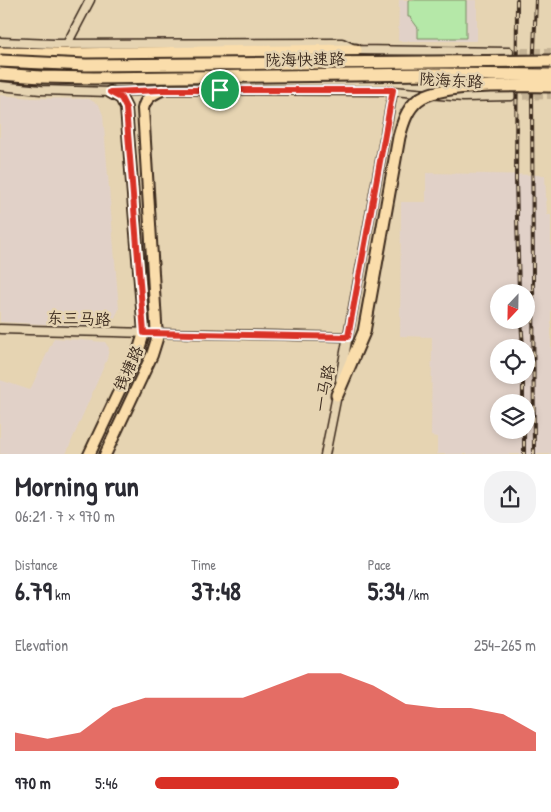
<!DOCTYPE html>
<html lang="en">
<head>
<meta charset="utf-8">
<style>
  body { margin:0; font-family:"Patrick Hand","LXGW WenKai TC",sans-serif; background:#f2f2f3; color:#2b2b33; height:100vh; display:flex; flex-direction:column; font-size:19px; white-space:nowrap }
  * { box-sizing:border-box; margin:0 }
  p { font-size:16px; color:#7c7c81 }
  .icon { flex:none; width:28px; height:28px; fill:none; stroke:currentColor; stroke-width:2; stroke-linecap:round; stroke-linejoin:round }
  .map { position:relative; height:454px; overflow:hidden }
  .details { display:flex; flex-direction:column; background:#fff; flex:1 }
  .details>* { flex:none }
  .needle { width:32px; rotate:202deg }
  .controls { position:absolute; left:490px; top:284px; display:grid; gap:10px }
  .controls a { display:grid; place-items:center; width:45px; height:45px; border-radius:50%; background:#fff; box-shadow:0 2px 8px #0003; font-size:25px }
  .pin { position:absolute; display:grid; place-items:center; width:42px; height:42px; color:#fff; margin:-21px; border:2px solid #fff; border-radius:50%; box-shadow:0 1px 5px #0007 }
  .round { display:grid; place-items:center; flex:none; width:52px; height:52px; border-radius:20px; background:#f2f2f3 }
  .summary { display:flex; align-items:center; justify-content:space-between; height:85px; padding:0 15px }
  h1 { font-size:28px; font-weight:800; line-height:38px }
  .metrics { display:grid; grid-template-columns:repeat(3,1fr); gap:8px; height:85px; padding:5px 15px }
  .metrics div { display:grid; align-content:center }
  .metrics b { font-size:25px; font-weight:800 }
  .metrics small { font-size:14px; font-weight:400 }
  .metrics p { font-size:14px }
  .chart { height:140px; padding:10px 15px }
  .chart p { display:flex; justify-content:space-between }
  .chart svg { width:100%; height:90px; margin-top:5px; fill:#d93025; opacity:.7 }
  ul { padding:0 15px; list-style:none; font-size:16px }
  li { display:grid; grid-template-columns:80px 60px 1fr; align-items:center; height:38px }
  li i { height:12px; border-radius:6px; background:#d93025 }
  .map>svg:first-child { display:block }
  .built { fill:#e1d1c8; fill-rule:evenodd }
  .green { fill:#b5e8a8; stroke:#788963 }
  .lines { fill:none; stroke-linecap:round; stroke-linejoin:round }
  .minor-tunnel { stroke:#c4b294; stroke-width:8; stroke-dasharray:8 4; stroke-linecap:butt }
  .minor-casing { stroke:#3b2a1e; stroke-width:11 }
  .major-casing { stroke:#3b2a1e; stroke-width:14 }
  .highway-casing { stroke:#3b2a1e; stroke-width:15 }
  .minor { stroke:#e6d4b2; stroke-width:8 }
  .major { stroke:#faddab; stroke-width:10 }
  .highway { stroke:#faddab; stroke-width:11 }
  .rail-casing { stroke:#3b2a1e; stroke-width:4 }
  .rail { stroke:#e6d4b2; stroke-width:2; stroke-dasharray:5.5; stroke-linecap:butt }
  .highway-bridge-casing { stroke:#3b2a1e; stroke-width:15; stroke-linecap:butt }
  .highway-bridge { stroke:#faddab; stroke-width:11 }
  .route-casing { stroke:#fff; stroke-width:10 }
  .route { stroke:#d93025; stroke-width:6 }
  .labels { text-anchor:middle; stroke-width:5; stroke-linejoin:round; paint-order:stroke }
  .street-label { font-size:16px; fill:#3b2a1e; stroke:#e6d4b2 }
</style>
</head>
<body>
<div class="map">
<svg width="551" height="455" viewBox="0 0 551 455">
  <rect width="100%" height="100%" fill="#e6d4b2"/>
  <filter id="ink" filterUnits="userSpaceOnUse"><feTurbulence type="fractalNoise" baseFrequency=".02" numOctaves="2"/><feDisplacementMap in="SourceGraphic" scale="10" xChannelSelector="R" yChannelSelector="G"/><feConvolveMatrix kernelMatrix="1 2 1 2 8 2 1 2 1" color-interpolation-filters="sRGB"/></filter>
  <g filter="url(#ink)">
    <!-- built -->
    <path class="built" d="M399,0H477V41H398Z
      M0,95L31,98L89,99L99,105L103,115L119,309L112,324L108,327L0,322Z
      M426,173L545,175L547,215H551V454H437V437L431,436L432,337L400,336L401,202H426ZM526,292V320H499V292ZM499,348H526V375H499ZM526,402V430H499V402Z
      M54,338L105,342L109,348L107,359L66,454H0V380L30,390Z"/>
    <!-- green -->
    <path class="green" d="M408,0H466V38H418V28L410,17H408Z"/>
    <g class="lines">
      <!-- minor-tunnel -->
      <path class="minor-tunnel" d="M509,52H551
        M511,96L551,95"/>
      <!-- minor casing -->
      <g class="minor-casing">
        <path id="minor" d="M0,42L55,44L342,43L356,50L509,52
          M67,44L90,0
          M0,86L41,90L110,92L162,90L393,91L463,97L511,96
          M0,329C116,333 232,334 348,337
          M340,379L393,91
          M325,455L338,390"/>
      </g>
      <!-- major casing -->
      <g class="major-casing">
        <path id="major" d="M89,455L139,349L144,333L126,108L121,98L110,92
          M105,455L152,355L157,339L143,109C145,98 153,94 162,90"/>
      </g>
      <!-- highway casing -->
      <g class="highway-casing">
        <path id="highway" d="M0,53L66,54L356,50
          M337,395L364,332"/>
      </g>
      <!-- minor -->
      <use href="#minor" class="minor"/>
      <!-- major -->
      <use href="#major" class="major"/>
      <!-- highway -->
      <use href="#highway" class="highway"/>
      <!-- rail casing -->
      <g class="rail-casing">
        <path id="rail" d="M517,0L516,180L519,292
          M521,320L523,348
          M523,375V402
          M524,430V455
          M534,455L532,99L536,0"/>
      </g>
      <!-- rail -->
      <use href="#rail" class="rail"/>
      <!-- highway-bridge casing -->
      <g class="highway-bridge-casing">
        <path id="highway-bridge" d="M0,61L86,65L551,61
          M0,74L41,77L94,78L434,74L551,75
          M364,332L399,137C403,122 407,109 418,100C441,82 521,86 551,86"/>
      </g>
      <!-- highway-bridge -->
      <use href="#highway-bridge" class="highway-bridge"/>
    </g>
  </g>
  <g class="lines" filter="url(#ink)">
    <!-- route casing -->
    <g class="route-casing">
      <path id="route" d="M162,90H393L348,337L144,333L126,108L121,98L110,92Z"/>
    </g>
    <!-- route -->
    <use href="#route" class="route"/>
  </g>
  <g class="labels">
    <!-- street labels -->
    <g class="street-label">
      <text transform="translate(305 59) rotate(-1)" y="6">陇海快速路</text>
      <text transform="translate(451 80) rotate(3)" y="6">陇海东路</text>
      <text transform="translate(79 318) rotate(2)" y="6">东三马路</text>
      <text transform="translate(128 368) rotate(-65)" y="6">钱塘路</text>
      <text transform="translate(324 388) rotate(-79)" y="6">一马路</text>
    </g>
  </g>
</svg>
<div class="controls">
<a><svg class="needle" viewBox="-14 -14 28 28"><path d="M0-13l5 13h-10z" fill="#e53935"/><path d="M0 13l5-13h-10z" fill="#7c7c81"/></svg></a>
<a><svg class="icon" aria-label="locate" viewBox="0 0 24 24"><circle cx="12" cy="12" r="6"/><path d="M12 2v4M12 18v4M2 12h4M18 12h4"/></svg></a>
<a><svg class="icon" aria-label="layers" viewBox="0 0 24 24"><path d="M12 4l9 5-9 5-9-5zM3 14l9 5 9-5"/></svg></a>
</div>
<div class="pin" style="left:220px;top:90px;background:#1e9e55"><svg class="icon" aria-label="arrive" viewBox="0 0 24 24"><path d="M6 21V4h12l-3 4 3 4H6"/></svg></div>
</div>
<section class="details">
<div class="summary"><div><h1>Morning run</h1><p>06:21 · 7 × 970 m</p></div><a class="round"><svg class="icon" aria-label="share" viewBox="0 0 24 24"><path d="M12 15V3M7 8l5-5 5 5M5 13v7h14v-7"/></svg></a></div>
<div class="metrics">
<div><p>Distance</p><b>6.79<small> km</small></b></div>
<div><p>Time</p><b>37:48</b></div>
<div><p>Pace</p><b>5:34<small> /km</small></b></div>
</div>
<div class="chart"><p><span>Elevation</span>254–265 m</p>
<svg viewBox="0 0 160 44" preserveAspectRatio="none"><path d="M0 44V35L10 38L20 35L30 23L40 18L50 18L60 18L70 18L80 12L90 6L100 6L110 12L120 21L130 23L140 23L150 26L160 35V44z"/></svg>
</div>
<ul>
<li><b>970 m</b>5:46<i style="width:64%"></i></li>
</ul>
</section>
</body>
</html>
